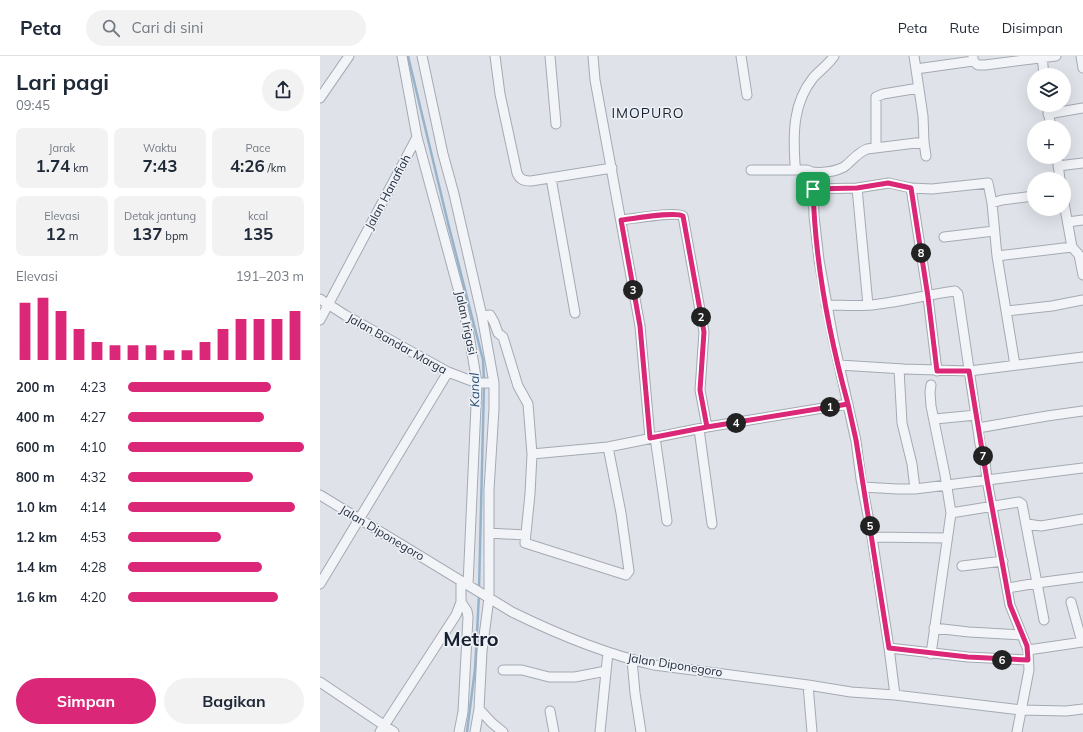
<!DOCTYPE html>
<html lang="id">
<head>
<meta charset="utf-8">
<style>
  body { margin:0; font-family:Mulish,sans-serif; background:#f2f2f3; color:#1f2937; height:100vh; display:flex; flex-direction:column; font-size:15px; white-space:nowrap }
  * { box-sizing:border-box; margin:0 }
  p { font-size:13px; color:#747a83 }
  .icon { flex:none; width:22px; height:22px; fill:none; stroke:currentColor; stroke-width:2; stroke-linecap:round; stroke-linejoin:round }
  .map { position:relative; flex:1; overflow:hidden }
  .panel { display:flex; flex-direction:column; background:#fff; width:320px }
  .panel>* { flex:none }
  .fabs { position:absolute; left:707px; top:12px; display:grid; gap:8px }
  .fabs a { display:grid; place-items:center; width:44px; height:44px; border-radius:50%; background:#fff; box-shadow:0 4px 16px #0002; font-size:20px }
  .pin { position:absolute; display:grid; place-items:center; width:34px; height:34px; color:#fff; margin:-17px; border-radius:8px; box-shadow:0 2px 6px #0006 }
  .km { position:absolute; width:20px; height:20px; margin:-10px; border-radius:50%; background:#222; color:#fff; font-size:11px; line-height:20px; text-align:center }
  .round { display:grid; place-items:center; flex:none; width:42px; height:42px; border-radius:21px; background:#f2f2f3 }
  .overview { display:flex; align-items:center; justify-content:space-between; height:68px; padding:0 16px }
  h1 { font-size:22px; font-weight:700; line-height:30px }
  .metrics { display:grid; grid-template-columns:repeat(3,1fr); gap:6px; height:68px; padding:4px 16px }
  .metrics div { display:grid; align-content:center; border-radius:8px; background:#f2f2f3; text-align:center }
  .metrics b { font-size:17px; font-weight:700 }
  .metrics small { font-size:11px; font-weight:400 }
  .metrics p { font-size:11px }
  .chart { height:112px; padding:8px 16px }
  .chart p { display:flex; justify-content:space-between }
  .chart svg { width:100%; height:72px; margin-top:4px; stroke:#db2777; stroke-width:6 }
  .cta { display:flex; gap:8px; margin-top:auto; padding:8px 16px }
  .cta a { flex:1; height:46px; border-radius:24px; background:#db2777; color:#fff; font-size:16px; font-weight:700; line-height:46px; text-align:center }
  .cta a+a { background:#f2f2f3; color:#1f2937 }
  ul { padding:0 16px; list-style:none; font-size:13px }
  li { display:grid; grid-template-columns:64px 48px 1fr; align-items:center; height:30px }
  li i { height:10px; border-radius:5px; background:#db2777 }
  header { display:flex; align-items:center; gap:24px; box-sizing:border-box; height:56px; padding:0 20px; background:#fff; border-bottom:1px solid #e0e1e3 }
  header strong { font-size:19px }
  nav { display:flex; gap:22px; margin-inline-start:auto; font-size:14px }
  .search { width:280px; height:36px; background:#f2f2f3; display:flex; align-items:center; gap:10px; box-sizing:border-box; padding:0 14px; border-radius:22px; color:#747a83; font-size:15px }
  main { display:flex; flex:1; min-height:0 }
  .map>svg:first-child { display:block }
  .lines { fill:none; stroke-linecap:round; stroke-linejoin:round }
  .stream { stroke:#97b3cc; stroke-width:2.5 }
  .minor-casing { stroke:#a4aab4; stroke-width:11 }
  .minor { stroke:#f2f4f7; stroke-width:9 }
  .route-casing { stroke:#fff; stroke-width:8 }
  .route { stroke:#db2777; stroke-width:5 }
  .labels { text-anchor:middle; stroke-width:3; stroke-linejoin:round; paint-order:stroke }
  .street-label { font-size:12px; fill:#273142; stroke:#eff2f7 }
  .water-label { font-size:13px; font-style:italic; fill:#2e5278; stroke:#eff2f7 }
  .quarter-label { font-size:14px; letter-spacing:1px; fill:#192232; stroke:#eff2f7 }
  .town-label { font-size:20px; font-weight:bold; fill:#192232; stroke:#eff2f7 }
</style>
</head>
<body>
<header>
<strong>Peta</strong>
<div class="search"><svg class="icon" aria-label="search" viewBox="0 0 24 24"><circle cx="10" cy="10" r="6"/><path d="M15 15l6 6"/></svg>Cari di sini</div>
<nav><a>Peta</a><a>Rute</a><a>Disimpan</a></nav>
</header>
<main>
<section class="panel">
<div class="overview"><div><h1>Lari pagi</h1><p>09:45</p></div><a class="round"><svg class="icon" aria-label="share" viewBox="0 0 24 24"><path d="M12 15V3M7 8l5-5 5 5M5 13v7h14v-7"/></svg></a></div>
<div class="metrics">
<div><p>Jarak</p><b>1.74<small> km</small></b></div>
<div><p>Waktu</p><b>7:43</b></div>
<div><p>Pace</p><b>4:26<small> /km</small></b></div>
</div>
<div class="metrics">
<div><p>Elevasi</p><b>12<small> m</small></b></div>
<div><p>Detak jantung</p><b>137<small> bpm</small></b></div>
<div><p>kcal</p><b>135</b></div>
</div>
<div class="chart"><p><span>Elevasi</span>191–203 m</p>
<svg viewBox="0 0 160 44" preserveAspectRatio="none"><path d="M5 44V9M15 44V6M25 44V14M35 44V25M45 44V33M55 44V35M65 44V35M75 44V35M85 44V38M95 44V38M105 44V33M115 44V25M125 44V19M135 44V19M145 44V19M155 44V14"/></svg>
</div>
<ul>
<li><b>200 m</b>4:23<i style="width:81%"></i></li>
<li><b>400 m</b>4:27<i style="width:77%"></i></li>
<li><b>600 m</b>4:10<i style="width:100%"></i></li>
<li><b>800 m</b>4:32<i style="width:71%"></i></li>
<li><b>1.0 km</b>4:14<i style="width:95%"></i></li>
<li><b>1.2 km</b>4:53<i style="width:53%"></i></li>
<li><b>1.4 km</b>4:28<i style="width:76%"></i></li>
<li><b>1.6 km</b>4:20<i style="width:85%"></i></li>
</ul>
<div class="cta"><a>Simpan</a><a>Bagikan</a></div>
</section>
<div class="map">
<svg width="763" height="676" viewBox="0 0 763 676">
  <rect width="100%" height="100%" fill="#dfe3e9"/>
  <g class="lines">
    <!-- stream -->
    <path class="stream" d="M88,0L128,167L163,304L164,324
      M159,534L164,329
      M147,676L155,613L159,539"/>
    <!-- minor casing -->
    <g class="minor-casing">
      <path id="minor" d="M102,0L123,98L134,138L162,260L174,327V353L169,434V542L162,595L159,653L155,676
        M175,0L180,38L197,117C200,124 204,125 211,125L292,112
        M230,0L236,68
        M273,0L275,24L320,270L330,382
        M421,0L427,39
        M514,0C509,8 499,15 493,22C473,47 473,77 475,108L476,114H487L492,116L493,121L494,160L499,204L513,282L536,385L541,423L552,481L569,592L575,639
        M594,0L603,60L604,86L606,100
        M653,0V5L658,9H665L736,0
        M722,0L724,19
        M761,0L763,12
        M596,13L653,5
        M0,42L29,0
        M727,49L731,71
        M728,58L763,52
        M97,81L142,247L149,279L157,327L148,529
        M556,91V41L563,38L599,32
        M737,101L740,123
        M738,110L763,107
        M431,114H476
        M492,116C502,117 514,116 524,111C532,105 537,97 547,93L604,86
        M231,122L255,257
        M537,132L548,249
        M591,132L608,241L617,315
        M493,133L537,132L569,127L591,132L612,133L668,127L672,147L677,200L695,309
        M672,147L682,144L714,140
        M744,147L752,191L759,199L763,219
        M301,164C312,163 356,155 363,160L384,276L380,334L387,371
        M748,166L763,164
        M624,181L674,175
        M677,200L752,191
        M0,243L25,259L128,316L157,327H174
        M506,249C524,249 542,251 559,248C584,245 610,238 635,235L638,238L660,388L665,405L667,424L690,549L708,594L709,614L697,676
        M687,255L732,250L763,244
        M162,260L170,259L174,266L178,277L183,281L198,330L208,348L212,398L210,438L205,487L306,519L309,515L301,457L288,391
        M0,264L97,81L82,0
        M519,309L584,313L649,315L763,301
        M579,313L582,367L592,408L595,433
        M611,329L610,336L611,350L625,419L631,457L611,598
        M615,363L656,359
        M658,372L727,360L763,355
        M379,373L392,468
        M335,381L347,465
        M212,398L288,391L387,371L528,348
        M543,431L577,433H595L763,412
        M0,439L192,556C237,578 285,598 334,609L488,629L531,636L575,639L701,654L746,655L763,653
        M631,457L699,446L702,448L724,564
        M707,468L721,470L763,463
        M169,477L205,479
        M552,481L627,482
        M642,510L683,505
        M0,528L128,316
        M688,532L717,527L763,521
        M751,546L762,586
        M614,572L649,576L701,579
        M569,592L648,601L708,604
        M708,594L763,586
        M312,604L315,637L321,676
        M183,614H202L229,621H255L286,615
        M0,626L74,676
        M488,629L492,676
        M159,653L172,667L183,676
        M230,655L234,676
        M60,676L136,559L141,546V525
        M139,676L143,656L148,561L147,555L141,546
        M280,676L288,596"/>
    </g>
    <!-- minor -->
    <use href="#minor" class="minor"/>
  </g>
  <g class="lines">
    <!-- route casing -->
    <g class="route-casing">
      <path id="route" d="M493,133C495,206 509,279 528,348L387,371L380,334L384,276L363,160C356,155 312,163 301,164L320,270L330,382L387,371L528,348L536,384L569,592L648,601L708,604L707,590L690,549L667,424L649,315H617L608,241L591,132L568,127L537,132L493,133"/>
    </g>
    <!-- route -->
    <use href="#route" class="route"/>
  </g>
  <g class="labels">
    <!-- street labels -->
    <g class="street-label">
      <text transform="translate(68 136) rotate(-62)" y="4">Jalan Hanafiah</text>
      <text transform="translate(146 267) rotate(78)" y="4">Jalan Irigasi</text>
      <text transform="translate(77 288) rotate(29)" y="4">Jalan Bandar Marga</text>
      <text transform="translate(62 477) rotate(31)" y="4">Jalan Diponegoro</text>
      <text transform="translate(355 609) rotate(9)" y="4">Jalan Diponegoro</text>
    </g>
    <!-- water labels -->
    <g class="water-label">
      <text transform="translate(154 334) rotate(-91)" y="5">Kanal</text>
    </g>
    <!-- quarter labels -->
    <g class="quarter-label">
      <text x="328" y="62">IMOPURO</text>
    </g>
    <!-- town labels -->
    <g class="town-label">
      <text x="151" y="590">Metro</text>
    </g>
  </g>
</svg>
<div class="fabs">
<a><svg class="icon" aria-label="layers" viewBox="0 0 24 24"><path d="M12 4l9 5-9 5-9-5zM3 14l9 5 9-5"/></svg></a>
<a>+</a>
<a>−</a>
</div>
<div class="pin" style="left:493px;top:133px;background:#1e9e55"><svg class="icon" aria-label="arrive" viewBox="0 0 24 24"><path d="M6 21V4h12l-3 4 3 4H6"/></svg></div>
<b class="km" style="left:510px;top:351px">1</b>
<b class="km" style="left:381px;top:261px">2</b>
<b class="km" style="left:313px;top:234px">3</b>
<b class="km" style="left:416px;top:367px">4</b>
<b class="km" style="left:550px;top:470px">5</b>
<b class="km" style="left:682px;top:604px">6</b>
<b class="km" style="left:663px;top:400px">7</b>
<b class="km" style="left:601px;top:197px">8</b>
</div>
</main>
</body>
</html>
